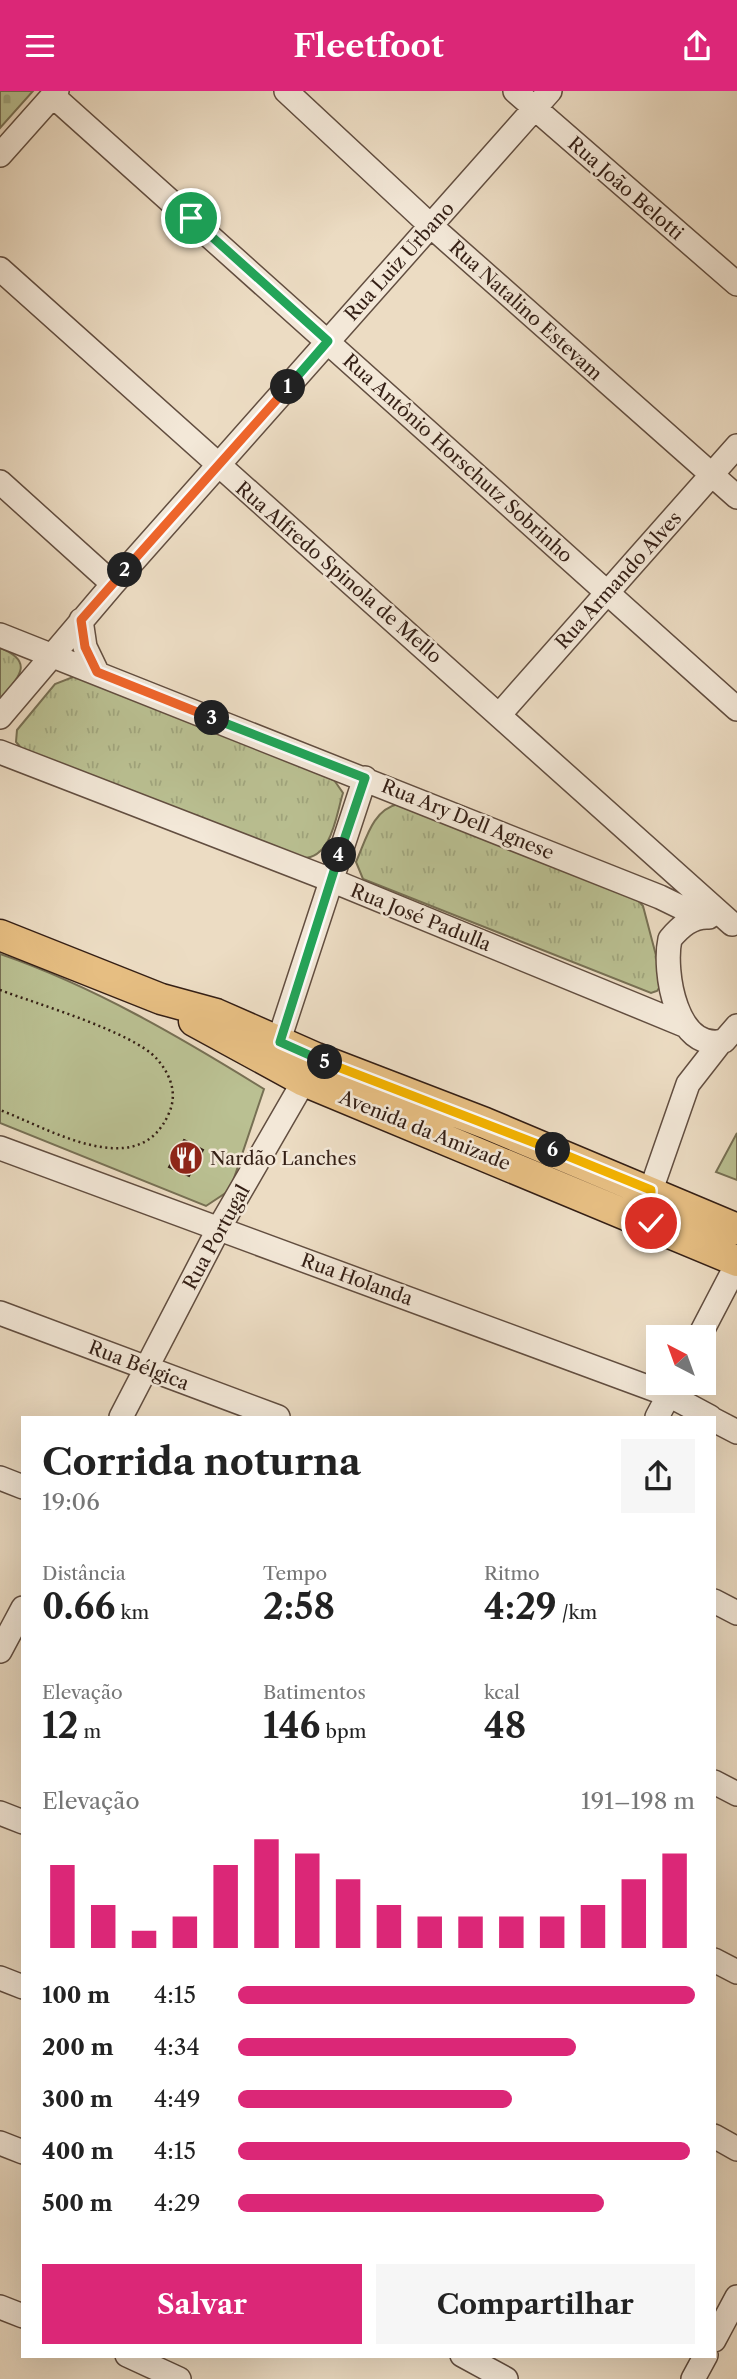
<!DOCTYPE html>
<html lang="pt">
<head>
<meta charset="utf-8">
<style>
  body { margin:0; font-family:"Libre Caslon Text",serif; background:#f6f6f6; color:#222; height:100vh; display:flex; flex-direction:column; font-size:26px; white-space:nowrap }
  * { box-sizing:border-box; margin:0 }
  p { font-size:23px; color:#767676 }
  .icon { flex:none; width:38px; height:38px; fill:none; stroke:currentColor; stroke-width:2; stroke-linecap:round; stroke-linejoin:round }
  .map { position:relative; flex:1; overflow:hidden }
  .sheet { position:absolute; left:21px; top:1325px; width:695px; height:942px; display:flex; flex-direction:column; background:#fff; border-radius:0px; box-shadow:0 7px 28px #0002 }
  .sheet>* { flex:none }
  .needle { width:46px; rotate:319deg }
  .fabs { position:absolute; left:646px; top:1234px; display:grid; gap:14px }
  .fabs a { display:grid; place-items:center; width:70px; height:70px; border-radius:0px; background:#fff; box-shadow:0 7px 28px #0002; font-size:35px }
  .pin { position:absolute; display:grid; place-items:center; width:60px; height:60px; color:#fff; margin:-30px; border:4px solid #fff; border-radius:50%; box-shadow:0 2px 7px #0007 }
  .km { position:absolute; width:35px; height:35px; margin:-18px; border-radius:50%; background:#222; color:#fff; font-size:19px; line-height:35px; text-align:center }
  .round { display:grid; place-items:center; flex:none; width:74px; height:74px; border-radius:0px; background:#f6f6f6 }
  .summary { display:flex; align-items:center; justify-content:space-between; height:119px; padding:0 21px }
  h1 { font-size:38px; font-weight:700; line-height:52px }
  .stats { display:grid; grid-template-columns:repeat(3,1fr); gap:10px; height:119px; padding:7px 21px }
  .stats div { display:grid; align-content:center }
  .stats b { font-size:35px; font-weight:700 }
  .stats small { font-size:19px; font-weight:400 }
  .stats p { font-size:19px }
  .chart { height:196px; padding:14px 21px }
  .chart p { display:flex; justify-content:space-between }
  .chart svg { width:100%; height:126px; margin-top:7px; stroke:#db2777; stroke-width:6 }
  .cta { display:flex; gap:14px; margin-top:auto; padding:14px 21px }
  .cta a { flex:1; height:80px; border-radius:0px; background:#db2777; color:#fff; font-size:28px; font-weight:700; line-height:80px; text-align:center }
  .cta a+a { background:#f6f6f6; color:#222 }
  ul { padding:0 21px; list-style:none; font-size:23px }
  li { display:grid; grid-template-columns:112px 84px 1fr; align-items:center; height:52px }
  li i { height:18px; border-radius:9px; background:#db2777 }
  header { display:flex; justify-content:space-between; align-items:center; height:91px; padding:0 21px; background:#db2777; color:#fff; font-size:32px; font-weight:700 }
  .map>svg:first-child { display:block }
  .grass { fill:url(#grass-tufts); stroke:#777054; stroke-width:2 }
  .cemetery { fill:url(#cemetery-stones); stroke:#777054; stroke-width:2 }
  .park { fill:#bac092; stroke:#777054; stroke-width:2 }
  .building { fill:#e1a17b; stroke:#341f15; stroke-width:2 }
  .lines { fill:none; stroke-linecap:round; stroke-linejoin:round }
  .minor-casing { stroke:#624e40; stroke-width:26 }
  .major-casing { stroke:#341f15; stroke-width:33 }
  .path { stroke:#341f15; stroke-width:2.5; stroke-dasharray:2 3.5; stroke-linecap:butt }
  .minor { stroke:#f3e8d8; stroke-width:23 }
  .major { stroke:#e6be82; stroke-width:30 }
  .split-1-casing { stroke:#fff; stroke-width:14 }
  .split-2-casing { stroke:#fff; stroke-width:14 }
  .split-3-casing { stroke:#fff; stroke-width:14 }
  .split-4-casing { stroke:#fff; stroke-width:14 }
  .split-5-casing { stroke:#fff; stroke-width:14 }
  .split-6-casing { stroke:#fff; stroke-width:14 }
  .split-7-casing { stroke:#fff; stroke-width:14 }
  .split-1 { stroke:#22a559; stroke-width:9 }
  .split-2 { stroke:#f0652b; stroke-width:9 }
  .split-3 { stroke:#f0652b; stroke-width:9 }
  .split-4 { stroke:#22a559; stroke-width:9 }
  .split-5 { stroke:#22a559; stroke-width:9 }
  .split-6 { stroke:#f5b400; stroke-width:9 }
  .split-7 { stroke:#f5b400; stroke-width:9 }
  .labels { text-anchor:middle; stroke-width:5; stroke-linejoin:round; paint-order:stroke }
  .street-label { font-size:19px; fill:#341f15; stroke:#f3e8d8 }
  .poi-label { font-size:19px; fill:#341f15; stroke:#f3e8d8; text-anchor:start }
</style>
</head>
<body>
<header><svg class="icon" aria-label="menu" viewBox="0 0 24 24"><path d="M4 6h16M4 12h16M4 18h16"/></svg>Fleetfoot<svg class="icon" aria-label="share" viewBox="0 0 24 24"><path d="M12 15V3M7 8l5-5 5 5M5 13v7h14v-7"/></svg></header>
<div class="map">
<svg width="737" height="2288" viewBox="0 0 737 2288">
  <defs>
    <pattern id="grass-tufts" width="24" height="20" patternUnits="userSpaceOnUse" patternTransform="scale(1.75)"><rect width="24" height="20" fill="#bac092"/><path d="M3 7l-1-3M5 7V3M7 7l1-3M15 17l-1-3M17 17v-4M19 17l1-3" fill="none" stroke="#a0a57d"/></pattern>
    <pattern id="cemetery-stones" width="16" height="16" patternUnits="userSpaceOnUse" patternTransform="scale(1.75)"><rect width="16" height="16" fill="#bac092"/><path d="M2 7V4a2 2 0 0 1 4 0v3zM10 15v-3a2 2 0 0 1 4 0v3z" fill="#a0a57d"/></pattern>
  </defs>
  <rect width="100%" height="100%" fill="#ecdcc3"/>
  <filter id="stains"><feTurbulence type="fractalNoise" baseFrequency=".00286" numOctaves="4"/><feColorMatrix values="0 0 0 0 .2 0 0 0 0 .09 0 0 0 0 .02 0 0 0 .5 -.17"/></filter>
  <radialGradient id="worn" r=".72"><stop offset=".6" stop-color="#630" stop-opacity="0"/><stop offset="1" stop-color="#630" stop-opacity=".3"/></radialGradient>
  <!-- grass -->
  <path class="grass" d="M0,557C36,571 18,587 0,608Z
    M78,584L334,689L343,702C336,724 332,767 303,767L22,658L16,651L17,639L55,593Z
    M398,713L637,808L643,815L663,891L657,900L651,902L363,788L356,771C366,749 372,719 398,713Z"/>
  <!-- cemetery -->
  <path class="cemetery" d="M0,0H33L0,37Z"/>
  <!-- park -->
  <path class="park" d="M0,863C93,895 180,946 264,998L230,1099L206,1115L0,1032Z
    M737,1042V1089L716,1081Z"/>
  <!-- building -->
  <path class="building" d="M184,1049L203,1059L189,1085L169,1076Z"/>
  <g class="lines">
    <!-- minor casing -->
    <g class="minor-casing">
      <path id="minor" d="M286,0L431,135L737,406
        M515,0L737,193
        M53,5L737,618
        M0,64L57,0
        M0,178L732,833
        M0,391L113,493
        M81,529L85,556L97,581
        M0,544L660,806L699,825
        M500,623L737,355
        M0,626L113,493L550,0
        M0,661L331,789L684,934
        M709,826C692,825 680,836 670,848C663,880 676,962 724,950L737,935
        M274,964L365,687
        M0,1057L669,1304L710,1326
        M651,1118V1099L688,993L720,952
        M0,1222L278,1326
        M699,1246L737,1173
        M121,1326L219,1137L312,976
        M657,1326L675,1292
        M714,1329L737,1341
        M0,1387L23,1396
        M714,1510L737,1522
        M0,1560L23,1517
        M714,1691L737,1703
        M0,1722L23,1731
        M714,1869L737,1881
        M0,1887L23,1896
        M714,2045L737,2058
        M0,2052L23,2061
        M0,2216L23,2225
        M714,2249L737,2206
        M127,2264L179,2288
        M462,2264L506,2288
        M693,2288L706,2264"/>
    </g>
    <!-- major casing -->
    <g class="major-casing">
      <path id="major" d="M0,844L161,908L216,923L316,967L485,1032L737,1138
        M194,930L304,990L737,1170"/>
    </g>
    <!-- path -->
    <path class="path" d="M0,899C37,913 133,941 157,968C170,983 178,1002 169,1022C139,1093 50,1038 0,1019"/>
    <!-- minor -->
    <use href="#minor" class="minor"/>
    <!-- major -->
    <use href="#major" class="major"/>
  </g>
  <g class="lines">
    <!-- split-1 casing -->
    <g class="split-1-casing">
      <path id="split-1" d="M191,127L328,250L288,296"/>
    </g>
    <!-- split-2 casing -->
    <g class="split-2-casing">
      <path id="split-2" d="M125,479L288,296"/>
    </g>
    <!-- split-3 casing -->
    <g class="split-3-casing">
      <path id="split-3" d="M125,479L81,529L85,556L97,581L212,627"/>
    </g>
    <!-- split-4 casing -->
    <g class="split-4-casing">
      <path id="split-4" d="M212,627L365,687L339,764"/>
    </g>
    <!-- split-5 casing -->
    <g class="split-5-casing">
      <path id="split-5" d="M325,971L280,951L339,764"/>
    </g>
    <!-- split-6 casing -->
    <g class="split-6-casing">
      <path id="split-6" d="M325,971L553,1059"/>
    </g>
    <!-- split-7 casing -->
    <g class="split-7-casing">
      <path id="split-7" d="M553,1059L651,1099V1132"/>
    </g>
    <!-- split-1 -->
    <use href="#split-1" class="split-1"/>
    <!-- split-2 -->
    <use href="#split-2" class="split-2"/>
    <!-- split-3 -->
    <use href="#split-3" class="split-3"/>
    <!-- split-4 -->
    <use href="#split-4" class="split-4"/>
    <!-- split-5 -->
    <use href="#split-5" class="split-5"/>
    <!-- split-6 -->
    <use href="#split-6" class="split-6"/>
    <!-- split-7 -->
    <use href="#split-7" class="split-7"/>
  </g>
  <!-- icons -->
  <defs>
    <g id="restaurant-disc" transform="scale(1.75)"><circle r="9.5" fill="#8f2418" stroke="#f3e8d8"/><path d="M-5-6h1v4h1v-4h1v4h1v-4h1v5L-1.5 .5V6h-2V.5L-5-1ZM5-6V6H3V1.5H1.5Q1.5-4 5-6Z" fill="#fff"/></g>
  </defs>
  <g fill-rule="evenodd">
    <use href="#restaurant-disc" x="186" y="1067"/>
  </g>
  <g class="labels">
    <!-- street labels -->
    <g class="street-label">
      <text transform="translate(626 97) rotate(41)" y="7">Rua João Belotti</text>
      <text transform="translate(399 170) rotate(-48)" y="7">Rua Luiz Urbano</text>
      <text transform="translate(526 219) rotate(42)" y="7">Rua Natalino Estevam</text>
      <text transform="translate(458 367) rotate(42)" y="7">Rua Antônio Horschutz Sobrinho</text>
      <text transform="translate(339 481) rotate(41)" y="7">Rua Alfredo Spinola de Mello</text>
      <text transform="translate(618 489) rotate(-48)" y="7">Rua Armando Alves</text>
      <text transform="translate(468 728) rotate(22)" y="7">Rua Ary Dell Agnese</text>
      <text transform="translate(421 826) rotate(22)" y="7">Rua José Padulla</text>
      <text transform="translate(425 1039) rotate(22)" y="7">Avenida da Amizade</text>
      <text transform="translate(216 1146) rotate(-61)" y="7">Rua Portugal</text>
      <text transform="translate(357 1188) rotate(20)" y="7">Rua Holanda</text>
      <text transform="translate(139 1274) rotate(21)" y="7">Rua Bélgica</text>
    </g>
    <!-- poi labels -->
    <g class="poi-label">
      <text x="210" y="1074">Nardão Lanches</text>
    </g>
  </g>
  <rect width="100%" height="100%" filter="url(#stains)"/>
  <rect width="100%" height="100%" fill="url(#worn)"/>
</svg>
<div class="fabs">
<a><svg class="needle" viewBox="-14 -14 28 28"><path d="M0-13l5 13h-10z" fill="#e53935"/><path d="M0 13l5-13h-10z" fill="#767676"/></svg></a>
</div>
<div class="pin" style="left:191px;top:127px;background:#1e9e55"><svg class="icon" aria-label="arrive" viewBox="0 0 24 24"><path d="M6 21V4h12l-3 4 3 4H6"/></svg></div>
<div class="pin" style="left:651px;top:1132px;background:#d93025"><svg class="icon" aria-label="check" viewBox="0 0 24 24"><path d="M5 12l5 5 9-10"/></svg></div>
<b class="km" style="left:288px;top:296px">1</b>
<b class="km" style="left:125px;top:479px">2</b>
<b class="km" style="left:212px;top:627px">3</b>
<b class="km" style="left:339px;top:764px">4</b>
<b class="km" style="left:325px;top:971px">5</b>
<b class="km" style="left:553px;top:1059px">6</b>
<section class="sheet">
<div class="summary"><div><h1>Corrida noturna</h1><p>19:06</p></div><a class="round"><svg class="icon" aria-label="share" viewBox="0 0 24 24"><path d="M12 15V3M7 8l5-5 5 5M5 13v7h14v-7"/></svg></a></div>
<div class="stats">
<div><p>Distância</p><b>0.66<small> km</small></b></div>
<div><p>Tempo</p><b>2:58</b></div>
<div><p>Ritmo</p><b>4:29<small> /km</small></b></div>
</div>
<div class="stats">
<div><p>Elevação</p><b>12<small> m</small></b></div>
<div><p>Batimentos</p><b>146<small> bpm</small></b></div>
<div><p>kcal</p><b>48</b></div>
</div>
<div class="chart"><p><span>Elevação</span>191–198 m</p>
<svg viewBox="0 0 160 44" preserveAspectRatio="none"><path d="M5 44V15M15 44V29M25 44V38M35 44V33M45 44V15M55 44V6M65 44V11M75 44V20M85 44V29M95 44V33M105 44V33M115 44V33M125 44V33M135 44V29M145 44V20M155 44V11"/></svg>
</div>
<ul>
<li><b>100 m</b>4:15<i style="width:100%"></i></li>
<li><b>200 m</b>4:34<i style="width:74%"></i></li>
<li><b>300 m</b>4:49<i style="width:60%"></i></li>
<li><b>400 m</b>4:15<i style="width:99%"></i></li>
<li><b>500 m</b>4:29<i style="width:80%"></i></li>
</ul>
<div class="cta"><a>Salvar</a><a>Compartilhar</a></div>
</section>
</div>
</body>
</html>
